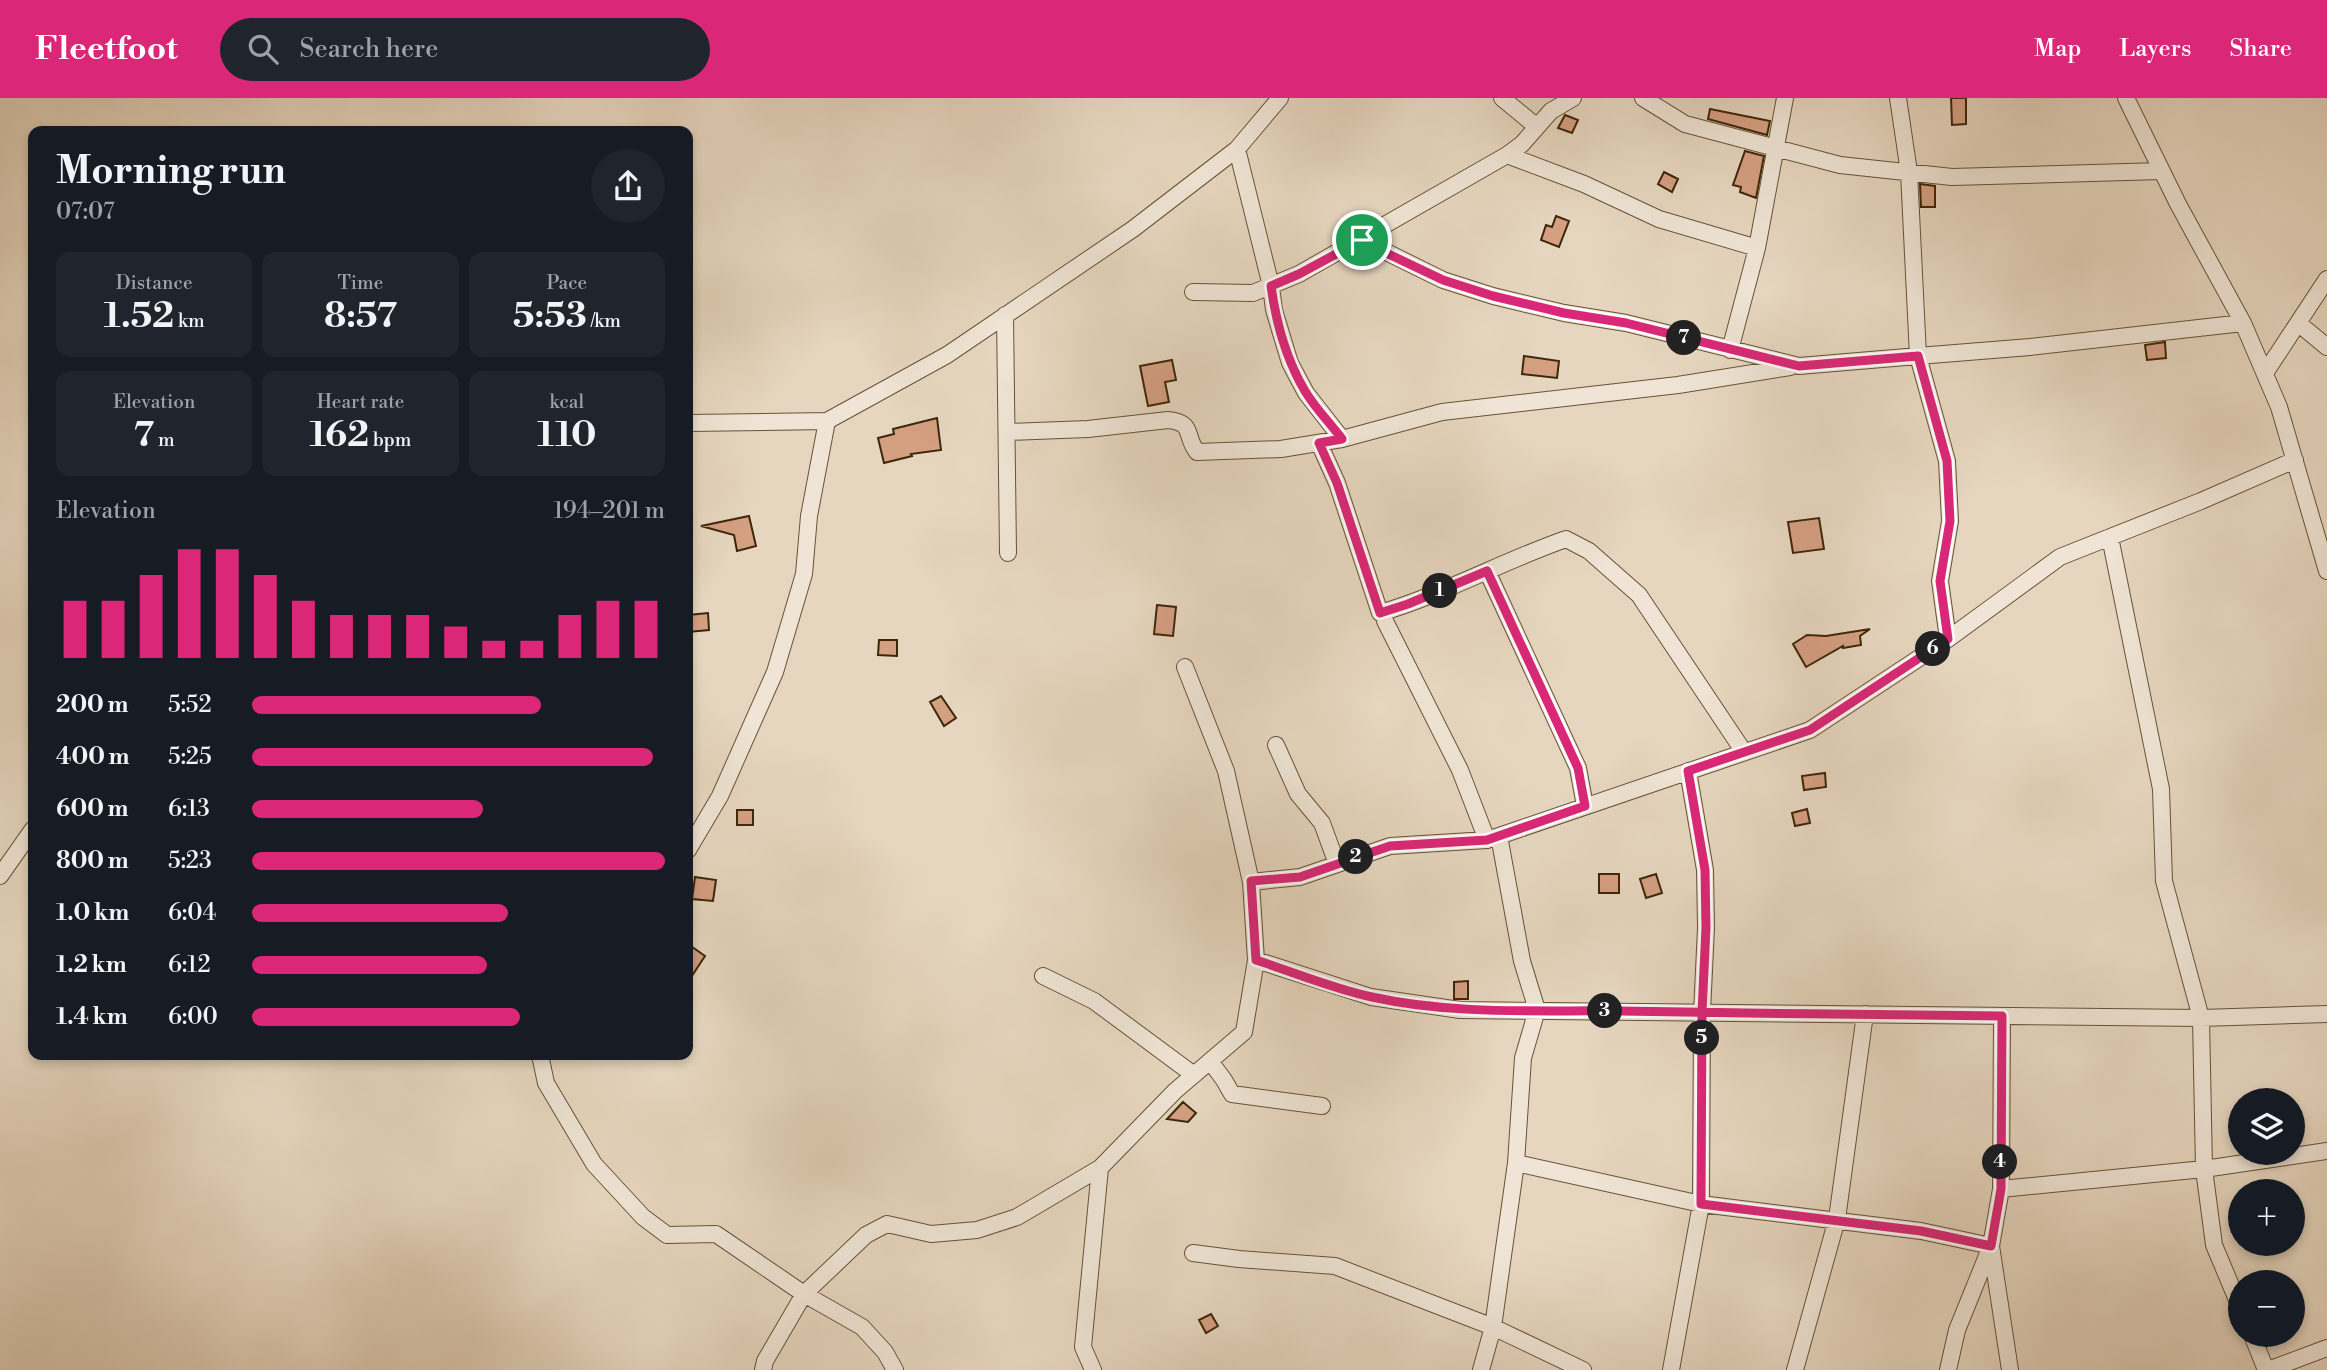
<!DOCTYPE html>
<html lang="en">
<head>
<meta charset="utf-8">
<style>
  body { margin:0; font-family:"Libre Bodoni",serif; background:#20242c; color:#f1f3f6; height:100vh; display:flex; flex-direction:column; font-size:26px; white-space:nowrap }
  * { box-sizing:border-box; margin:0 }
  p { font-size:23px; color:#9ea1a6 }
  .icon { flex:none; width:38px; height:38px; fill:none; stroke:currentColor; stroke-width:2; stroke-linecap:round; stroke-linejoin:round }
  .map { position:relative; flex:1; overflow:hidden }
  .drawer { position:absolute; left:28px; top:28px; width:665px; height:934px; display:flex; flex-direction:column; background:#171b24; border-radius:14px; box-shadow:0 4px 10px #0003 }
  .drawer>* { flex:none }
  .buttons { position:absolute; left:2228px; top:990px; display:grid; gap:14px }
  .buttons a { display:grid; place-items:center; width:77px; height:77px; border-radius:50%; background:#171b24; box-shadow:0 4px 10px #0003; font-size:35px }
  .pin { position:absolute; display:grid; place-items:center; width:60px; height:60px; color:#fff; margin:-30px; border:4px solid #fff; border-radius:50%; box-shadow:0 2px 7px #0007 }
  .km { position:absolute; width:35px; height:35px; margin:-18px; border-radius:50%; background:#222; color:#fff; font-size:19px; line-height:35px; text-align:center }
  .round { display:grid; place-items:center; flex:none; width:74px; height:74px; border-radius:37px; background:#20242c }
  .summary { display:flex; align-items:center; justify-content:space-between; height:119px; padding:0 28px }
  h1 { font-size:38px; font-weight:700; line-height:52px }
  .metrics { display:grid; grid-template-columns:repeat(3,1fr); gap:10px; height:119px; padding:7px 28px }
  .metrics div { display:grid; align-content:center; border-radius:14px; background:#20242c; text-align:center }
  .metrics b { font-size:35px; font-weight:700 }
  .metrics small { font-size:19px; font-weight:400 }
  .metrics p { font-size:19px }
  .chart { height:196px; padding:14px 28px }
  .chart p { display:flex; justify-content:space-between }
  .chart svg { width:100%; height:126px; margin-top:7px; stroke:#db2777; stroke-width:6 }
  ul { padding:0 28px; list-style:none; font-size:23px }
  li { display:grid; grid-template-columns:112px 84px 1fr; align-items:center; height:52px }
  li i { height:18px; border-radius:9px; background:#db2777 }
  header { display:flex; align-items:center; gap:42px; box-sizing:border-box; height:98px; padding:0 35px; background:#db2777; color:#fff }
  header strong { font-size:33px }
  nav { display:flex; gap:38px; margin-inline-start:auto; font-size:24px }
  .search { width:490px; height:63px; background:#20242c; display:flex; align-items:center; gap:18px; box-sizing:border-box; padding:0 24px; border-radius:38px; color:#9ea1a6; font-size:26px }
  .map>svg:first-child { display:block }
  .building { fill:#d59f82; stroke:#3d2709; stroke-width:2 }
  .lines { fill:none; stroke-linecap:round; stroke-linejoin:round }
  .minor-casing { stroke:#675336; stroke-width:18 }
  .minor { stroke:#efe4d5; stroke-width:16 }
  .route-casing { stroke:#fff; stroke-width:14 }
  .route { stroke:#db2777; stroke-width:9 }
</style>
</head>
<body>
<header>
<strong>Fleetfoot</strong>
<div class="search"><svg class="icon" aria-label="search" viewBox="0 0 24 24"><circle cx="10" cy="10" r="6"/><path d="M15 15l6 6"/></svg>Search here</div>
<nav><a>Map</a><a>Layers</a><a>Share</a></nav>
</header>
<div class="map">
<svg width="2327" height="1272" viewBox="0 0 2327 1272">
  <rect width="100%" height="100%" fill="#e6d6bf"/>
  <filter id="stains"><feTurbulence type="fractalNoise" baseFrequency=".00286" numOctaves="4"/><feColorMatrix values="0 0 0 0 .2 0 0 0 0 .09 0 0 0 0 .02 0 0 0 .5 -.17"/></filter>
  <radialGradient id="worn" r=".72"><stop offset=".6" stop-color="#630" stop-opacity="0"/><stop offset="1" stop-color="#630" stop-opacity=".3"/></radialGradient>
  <!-- building -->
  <path class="building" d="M1951,0H1966V26L1952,27Z
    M1710,11L1770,23L1767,37L1708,21Z
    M1565,17L1578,22L1572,35L1558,30Z
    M1745,53L1764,58L1756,100L1740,94L1741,89L1733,87Z
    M1664,74L1678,81L1672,94L1658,86Z
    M1920,86L1935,88V109H1921Z
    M1556,118L1569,123L1559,149L1541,142L1546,127L1552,129Z
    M2165,244L2166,260L2147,262L2145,247Z
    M1524,258L1559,263L1557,280L1522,276Z
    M1172,262L1176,282L1165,284L1169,304L1148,308L1140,268Z
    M937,320L941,352L911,356L912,358L884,365L878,340L894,336L893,331Z
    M749,418L756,448L737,453L734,437L701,428Z
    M1819,420L1824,451L1793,455L1788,424Z
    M1157,507L1176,509L1173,538L1154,536Z
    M708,515L709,532L688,534V517Z
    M1870,531L1860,538L1861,547L1843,550V548L1806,569L1793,546L1807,537L1826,538Z
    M879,542H897V558L878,557Z
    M941,598L956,620L944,628L930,604Z
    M1825,675L1826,689L1804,692L1802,678Z
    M1807,711L1810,725L1795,728L1792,715Z
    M737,712H753V727H737Z
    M1599,776H1619V795H1599Z
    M1656,776L1662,795L1646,800L1640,781Z
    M695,779L716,782L713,803L692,801Z
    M688,846L705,858L688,884Z
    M1468,883V901H1454V884Z
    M1183,1004L1196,1015L1188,1024L1167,1021Z
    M1211,1216L1218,1228L1206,1235L1199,1222Z"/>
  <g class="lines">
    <!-- minor casing -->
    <g class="minor-casing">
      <path id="minor" d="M1502,0L1537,29
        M1643,0L1685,26L1840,67L1952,79L2161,73
        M1898,0L1909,74L1918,258L2030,249L2243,225
        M2126,0L2178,106L2243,225L2279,309L2327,473
        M1237,51L1271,188L1274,212L1290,265L1306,295L1342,341
        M1507,57L1584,86L1659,121L1757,150
        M1362,142L1443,182L1493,198L1564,215L1626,225L1799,268L1918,258L1947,363L1950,423L1940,483L1948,541
        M1193,194L1253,195L1299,176L1507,57L1522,46L1551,13L1573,0
        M1005,217L1008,455
        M2298,225L2327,249
        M1730,252L1757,150L1785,0
        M2265,275L2327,181
        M688,325L827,323L947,257L1133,131L1237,51L1280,0
        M1007,334L1088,331L1168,322C1195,325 1184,337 1197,354L1281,351L1342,341L1442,314L1678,287L1790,269
        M1319,345L1337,385L1380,515C1444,496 1503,463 1566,441L1589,453L1639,497L1744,654
        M2110,439L2161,691L2164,783L2201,920L2204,1071L2214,1147L2240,1209
        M1487,473L1578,670L1585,708
        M1385,523L1460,672L1487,742
        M1185,569L1226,673L1251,784
        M1276,647L1298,696L1322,725L1337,766
        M688,752L720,698L775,574L804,476L809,418L827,323
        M0,778L33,731
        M1256,862L1371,899L1460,912L2201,920L2327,916
        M1043,878L1094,903L1194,977
        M2002,918L2001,1091L1991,1148L2010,1272
        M540,957L546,985L594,1066L643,1119L667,1137L716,1136L804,1196L862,1229L885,1254L895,1272
        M1210,963L1224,982L1232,996L1322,1008
        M1516,1065L1701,1106L1921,1133L1991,1148L1957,1232L1948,1272
        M2001,1091L2204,1071L2327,1053
        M1193,1155L1239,1161L1335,1168L1493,1229L1583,1272
        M2252,1237L2266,1272
        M763,1272L765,1263L804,1196L866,1137L887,1126L931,1136L977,1132L1017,1119L1100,1070
        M1093,1272L1083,1249L1100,1070L1175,993L1244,934L1256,862L1251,784L1300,779L1390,748L1487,742L1810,632L1948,541L2060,459L2201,403L2295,362
        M1481,1272L1493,1229L1516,1065L1523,960L1537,912L1522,863L1499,738
        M1671,1272L1701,1106L1702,914L1706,830L1705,772L1688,673
        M1795,1272L1837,1121L1865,916
        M2268,1272L2327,1250"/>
    </g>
    <!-- minor -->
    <use href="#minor" class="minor"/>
  </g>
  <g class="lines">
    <!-- route casing -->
    <g class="route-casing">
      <path id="route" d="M1362,142L1299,176L1271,188C1276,224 1286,261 1305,293C1315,310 1330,325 1342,341L1319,345L1337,385L1380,515L1408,506L1487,473L1578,670L1585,708L1487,742L1390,748L1300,779L1251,783L1256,862C1293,874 1334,891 1372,899C1453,917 1538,912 1620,913C1747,915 1875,917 2002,918L2001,1091L1991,1148L1921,1133L1701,1106L1702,914L1706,830L1705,772L1688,673L1810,632L1948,541L1940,483L1950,423L1947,363L1918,258L1799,268L1626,225L1564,215L1493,198L1443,182L1382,153L1362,142"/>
    </g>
    <!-- route -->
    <use href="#route" class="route"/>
  </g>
  <rect width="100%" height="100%" filter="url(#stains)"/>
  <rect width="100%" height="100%" fill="url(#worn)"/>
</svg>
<div class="buttons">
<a><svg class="icon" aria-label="layers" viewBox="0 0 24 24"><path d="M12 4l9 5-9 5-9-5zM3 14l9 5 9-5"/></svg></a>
<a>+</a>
<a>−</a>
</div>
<div class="pin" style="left:1362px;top:142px;background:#1e9e55"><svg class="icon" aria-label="arrive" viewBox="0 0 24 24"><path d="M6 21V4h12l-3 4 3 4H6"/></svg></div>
<b class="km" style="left:1440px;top:493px">1</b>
<b class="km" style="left:1356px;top:759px">2</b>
<b class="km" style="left:1605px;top:913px">3</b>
<b class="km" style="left:2000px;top:1064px">4</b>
<b class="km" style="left:1702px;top:940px">5</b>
<b class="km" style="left:1933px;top:551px">6</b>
<b class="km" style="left:1684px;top:240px">7</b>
<section class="drawer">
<div class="summary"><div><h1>Morning run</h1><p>07:07</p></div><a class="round"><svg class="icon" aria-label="share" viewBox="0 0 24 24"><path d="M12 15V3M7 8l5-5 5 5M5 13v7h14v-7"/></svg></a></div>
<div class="metrics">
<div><p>Distance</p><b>1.52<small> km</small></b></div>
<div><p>Time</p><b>8:57</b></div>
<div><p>Pace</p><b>5:53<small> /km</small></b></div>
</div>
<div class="metrics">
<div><p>Elevation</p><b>7<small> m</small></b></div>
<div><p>Heart rate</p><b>162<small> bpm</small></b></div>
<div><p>kcal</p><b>110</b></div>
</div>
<div class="chart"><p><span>Elevation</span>194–201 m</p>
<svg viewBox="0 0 160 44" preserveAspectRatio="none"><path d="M5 44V24M15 44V24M25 44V15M35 44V6M45 44V6M55 44V15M65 44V24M75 44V29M85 44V29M95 44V29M105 44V33M115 44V38M125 44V38M135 44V29M145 44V24M155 44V24"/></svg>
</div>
<ul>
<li><b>200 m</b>5:52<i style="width:70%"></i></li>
<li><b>400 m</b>5:25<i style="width:97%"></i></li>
<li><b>600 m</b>6:13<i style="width:56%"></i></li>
<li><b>800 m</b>5:23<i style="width:100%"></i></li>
<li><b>1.0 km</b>6:04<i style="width:62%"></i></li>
<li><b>1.2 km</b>6:12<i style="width:57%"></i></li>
<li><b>1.4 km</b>6:00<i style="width:65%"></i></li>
</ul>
</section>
</div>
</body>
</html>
